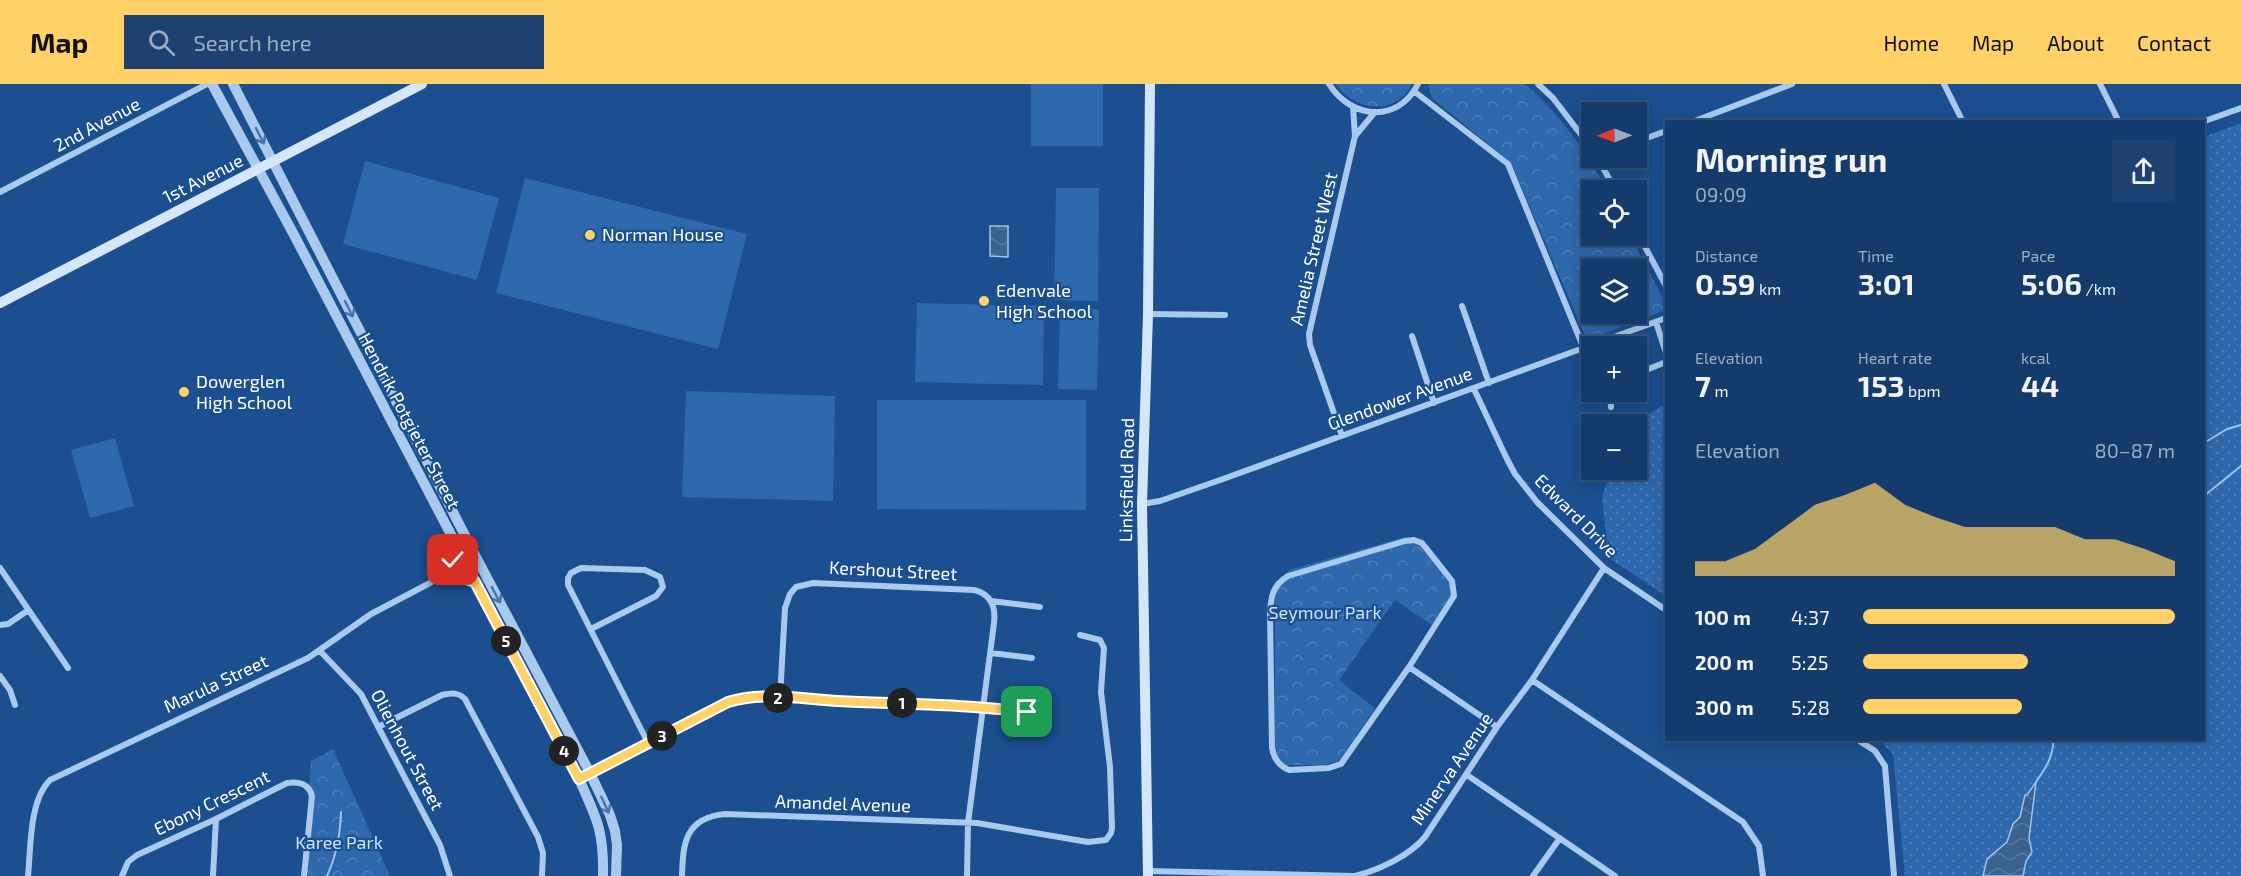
<!DOCTYPE html>
<html lang="en">
<head>
<meta charset="utf-8">
<style>
  body { margin:0; font-family:"Exo 2",sans-serif; background:#1d4271; color:#f1f3f6; height:100vh; display:flex; flex-direction:column; font-size:22px; white-space:nowrap }
  * { box-sizing:border-box; margin:0 }
  p { font-size:20px; color:#9dadc1 }
  .icon { flex:none; width:33px; height:33px; fill:none; stroke:currentColor; stroke-width:2; stroke-linecap:round; stroke-linejoin:round }
  .map { position:relative; flex:1; overflow:hidden }
  .sheet { position:absolute; left:1665px; top:36px; width:540px; height:621px; display:flex; flex-direction:column; background:#143b6b; border-radius:0px; box-shadow:0 3px 15px #0003,0 0 0 2px #33557e }
  .sheet>* { flex:none }
  .needle { width:39px; rotate:269deg }
  .controls { position:absolute; left:1581px; top:18px; display:grid; gap:12px }
  .controls a { display:grid; place-items:center; width:66px; height:66px; border-radius:0px; background:#143b6b; box-shadow:0 3px 15px #0003,0 0 0 2px #33557e; font-size:30px }
  .pin { position:absolute; display:grid; place-items:center; width:51px; height:51px; color:#fff; margin:-26px; border-radius:12px; box-shadow:0 3px 9px #0006 }
  .km { position:absolute; width:30px; height:30px; margin:-15px; border-radius:50%; background:#222; color:#fff; font-size:16px; line-height:30px; text-align:center }
  .round { display:grid; place-items:center; flex:none; width:63px; height:63px; border-radius:0px; background:#1d4271 }
  .head { display:flex; align-items:center; justify-content:space-between; height:102px; padding:0 30px }
  h1 { font-size:33px; font-weight:700; line-height:45px }
  .stats { display:grid; grid-template-columns:repeat(3,1fr); gap:9px; height:102px; padding:6px 30px }
  .stats div { display:grid; align-content:center }
  .stats b { font-size:30px; font-weight:700 }
  .stats small { font-size:16px; font-weight:400 }
  .stats p { font-size:16px }
  .chart { height:168px; padding:12px 30px }
  .chart p { display:flex; justify-content:space-between }
  .chart svg { width:100%; height:108px; margin-top:6px; fill:#ffd166; opacity:.7 }
  ul { padding:0 30px; list-style:none; font-size:20px }
  li { display:grid; grid-template-columns:96px 72px 1fr; align-items:center; height:45px }
  li i { height:15px; border-radius:8px; background:#ffd166 }
  header { display:flex; align-items:center; gap:36px; box-sizing:border-box; height:84px; padding:0 30px; background:#ffd166; color:#111 }
  header strong { font-size:28px }
  nav { display:flex; gap:33px; margin-inline-start:auto; font-size:21px }
  .search { width:420px; height:54px; background:#1d4271; display:flex; align-items:center; gap:15px; box-sizing:border-box; padding:0 21px; border-radius:0px; color:#9dadc1; font-size:22px }
  .map>svg:first-child { display:block }
  .grass { fill:url(#grass-dots) }
  .park { fill:url(#park-crowns); fill-rule:evenodd }
  .garden { fill:#2e69ad }
  .water { fill:url(#water-waves); stroke:#9cc4f0; stroke-width:1.5 }
  .lines { fill:none; stroke-linecap:round; stroke-linejoin:round }
  .stream { stroke:#9cc4f0; stroke-width:2 }
  .minor { stroke:#a9c9ee; stroke-width:6 }
  .tertiary { stroke:#a9c9ee; stroke-width:10 }
  .secondary { stroke:#d6e6fa; stroke-width:10 }
  .oneway { stroke:#4674ac }
  .route-casing { stroke:#fff; stroke-width:12 }
  .route { stroke:#ffd166; stroke-width:8 }
  .poi-dot { fill:#ffd166; stroke:#1b4f8f; stroke-width:2 }
  .labels { text-anchor:middle; stroke-width:4.5; stroke-linejoin:round; paint-order:stroke }
  .street-label { font-size:18px; fill:#fff; stroke:#1b4f8f }
  .poi-label { font-size:18px; fill:#fff; stroke:#1b4f8f; text-anchor:start }
  .park-label { font-size:18px; fill:#cfe3fa; stroke:#1b4f8f }
</style>
</head>
<body>
<header>
<strong>Map</strong>
<div class="search"><svg class="icon" aria-label="search" viewBox="0 0 24 24"><circle cx="10" cy="10" r="6"/><path d="M15 15l6 6"/></svg>Search here</div>
<nav><a>Home</a><a>Map</a><a>About</a><a>Contact</a></nav>
</header>
<div class="map">
<svg width="2241" height="792" viewBox="0 0 2241 792">
  <defs>
    <pattern id="grass-dots" width="8" height="8" patternUnits="userSpaceOnUse" patternTransform="scale(1.5)"><rect width="8" height="8" fill="#2e69ad"/><path d="M2 2h.1M6 6h.1" fill="none" stroke="#4d80b9" stroke-width="1.8" stroke-linecap="round"/></pattern>
    <pattern id="park-crowns" width="20" height="18" patternUnits="userSpaceOnUse" patternTransform="scale(1.5)"><rect width="20" height="18" fill="#2e69ad"/><path d="M2 6a3 3 0 1 1 6 0M12 15a3 3 0 1 1 6 0" fill="none" stroke="#4d80b9"/></pattern>
    <pattern id="water-waves" width="16" height="10" patternUnits="userSpaceOnUse" patternTransform="scale(1.5)"><rect width="16" height="10" fill="#3c6290"/><path d="M0 5q4-4 8 0t8 0" fill="none" stroke="#597aa1"/></pattern>
  </defs>
  <rect width="100%" height="100%" fill="#1b4f8f"/>
  <!-- grass -->
  <path class="grass" d="M2241,39V792H1905L1893,671L1880,656H2204V53Z
    M1666,320V512L1609,474L1602,415L1610,386H1636C1636,350 1630,337 1666,320Z"/>
  <!-- park -->
  <path class="park" d="M1336,0H1412C1396,33 1354,27 1336,0Z
    M1428,0H1525C1559,29 1586,67 1607,106H1592V152H1630L1666,220V226L1587,256L1511,79L1432,14ZM1592,184H1636V230H1592Z
    M1405,453L1429,462L1455,496V514L1436,544L1395,516L1339,596L1375,624L1339,677L1321,681H1284L1275,669V505L1289,486Z
    M333,665L390,792H303L311,677Z"/>
  <!-- garden -->
  <path class="garden" d="M1031,0H1103V62H1031Z
    M365,77L499,114L477,196L343,160Z
    M1541,82L1572,84L1567,100L1540,97Z
    M525,94L747,150L718,265L496,209Z
    M1056,104H1099L1098,217L1054,216Z
    M917,219L1044,222L1043,301L915,298Z
    M1060,225H1099L1097,306L1058,305Z
    M686,307L835,312L833,417L682,413Z
    M877,316H1086V426L877,425Z
    M115,354L134,422L90,434L71,366Z"/>
  <!-- water -->
  <path class="water" d="M990,142H1008V173L990,172Z
    M2036,698L2029,754L2032,768L2026,777L2023,792H1983L1987,775L2007,758L2013,740L2020,733L2025,711H2027Z"/>
  <g class="lines">
    <!-- stream -->
    <path class="stream" d="M2204,359L2227,345L2241,341
      M2204,412L2241,382
      M2036,698C2045,685 2054,672 2053,656
      M327,792C337,770 340,751 341,728"/>
    <!-- minor -->
    <path class="minor" d="M1329,0C1351,35 1398,40 1418,0
      M1538,0L1553,14L1592,65
      M1944,0L1963,38
      M2100,0L2119,38
      M1415,8L1508,80L1584,265
      M1692,38L1792,0
      M2202,38L2241,24
      M1355,52L1375,28
      M1636,58L1666,47
      M1598,74L1615,106
      M0,108L207,0
      M1636,146L1666,202
      M1462,222L1489,299
      M1148,230L1225,231
      M1656,238L1666,269
      M1412,252L1434,319
      M1636,290L1666,278
      M1474,305L1506,373L1515,390L1537,418L1604,484L1666,526
      M1610,308L1611,323
      M1342,352L1310,261L1309,250L1355,52L1353,23
      M1142,420L1160,417L1223,395L1666,234
      M0,484L68,584
      M991,517L1040,523
      M0,541L8,540L27,527
      M591,545L656,512L663,503L660,493L645,486L581,484L571,489L568,494V501L648,659
      M320,567L361,610L440,761L450,792
      M991,569L1032,574
      M1409,583L1454,512L1452,497L1422,459L1414,456L1405,457L1288,492C1272,502 1271,512 1270,530L1272,664C1274,675 1279,682 1289,686L1329,684L1341,680L1409,583L1497,643
      M0,592L10,606L15,621
      M1532,596L1743,738L1759,762L1763,792
      M780,614L785,524L790,510L796,503L813,499L974,506C991,510 996,523 994,539L968,739L967,792
      M380,642L442,611C452,609 458,608 465,615L538,753L543,769L542,792
      M1858,656L1875,667L1885,682L1894,792
      M1467,691L1615,792
      M579,695L728,618C762,607 803,615 838,617C901,620 964,620 1027,628
      M1148,787L1355,792C1379,786 1409,772 1425,753L1497,643L1532,596L1604,484
      M28,792C31,763 29,717 50,696L308,574L371,530L430,499L475,471
      M122,792L128,778L137,771L216,735L287,699C299,697 309,700 312,712L304,792
      M213,792L216,735
      M682,792C683,759 685,734 725,730L977,739L1088,758L1106,756L1111,749L1112,744L1110,683L1101,608L1104,564L1100,556L1080,551
      M1533,792L1560,754"/>
    <!-- tertiary -->
    <path class="tertiary" d="M212,0L293,149L579,695C597,735 604,747 603,792
      M233,0L475,471L590,689L610,731L615,747L617,761L616,792
      M450,487L455,461
      M447,488L475,498"/>
    <!-- secondary -->
    <path class="secondary" d="M0,219L422,0
      M1148,792L1142,420L1148,230L1150,0"/>
  </g>
  <!-- one-way arrows -->
  <defs><path id="oneway-shaft" d="M-6 0H5M1.5-3L5.5 0L1.5 3" fill="none" stroke-width="1.6" stroke-linecap="round" stroke-linejoin="round" transform="scale(1.5)"/></defs>
  <g class="oneway">
    <use href="#oneway-shaft" transform="translate(260 52) rotate(63)"/>
    <use href="#oneway-shaft" transform="translate(349 225) rotate(63)"/>
    <use href="#oneway-shaft" transform="translate(496 511) rotate(62)"/>
    <use href="#oneway-shaft" transform="translate(605 721) rotate(65)"/>
  </g>
  <g class="lines">
    <!-- route casing -->
    <g class="route-casing">
      <path id="route" d="M453,476L447,488L475,498L579,695L728,618C762,607 803,615 838,617C901,620 964,620 1027,628"/>
    </g>
    <!-- route -->
    <use href="#route" class="route"/>
  </g>
  <!-- markers -->
  <g class="poi-dot">
    <circle cx="590" cy="151" r="6"/>
    <circle cx="984" cy="217" r="6"/>
    <circle cx="184" cy="308" r="6"/>
  </g>
  <g class="labels">
    <!-- street labels -->
    <g class="street-label">
      <text transform="translate(97 41) rotate(-28)" y="6">2nd Avenue</text>
      <text transform="translate(203 95) rotate(-27)" y="6">1st Avenue</text>
      <text transform="translate(1314 165) rotate(-77)" y="6">Amelia Street West</text>
      <text transform="translate(1400 315) rotate(-20)" y="6">Glendower Avenue</text>
      <text transform="translate(409 337) rotate(62)" y="6">Hendrik Potgieter Street</text>
      <text transform="translate(1127 396) rotate(-89)" y="6">Linksfield Road</text>
      <text transform="translate(1576 432) rotate(45)" y="6">Edward Drive</text>
      <text transform="translate(893 487) rotate(3)" y="6">Kershout Street</text>
      <text transform="translate(216 600) rotate(-25)" y="6">Marula Street</text>
      <text transform="translate(407 666) rotate(62)" y="6">Olienhout Street</text>
      <text transform="translate(1452 685) rotate(-56)" y="6">Minerva Avenue</text>
      <text transform="translate(212 719) rotate(-26)" y="6">Ebony Crescent</text>
      <text transform="translate(843 720) rotate(2)" y="6">Amandel Avenue</text>
    </g>
    <!-- poi labels -->
    <g class="poi-label">
      <text x="602" y="157">Norman House</text>
      <text x="996" y="213">Edenvale<tspan x="996" dy="21">High School</tspan></text>
      <text x="196" y="304">Dowerglen<tspan x="196" dy="21">High School</tspan></text>
    </g>
    <!-- park labels -->
    <g class="park-label">
      <text x="1325" y="535">Seymour Park</text>
      <text x="339" y="765">Karee Park</text>
    </g>
  </g>
</svg>
<div class="controls">
<a><svg class="needle" viewBox="-14 -14 28 28"><path d="M0-13l5 13h-10z" fill="#e53935"/><path d="M0 13l5-13h-10z" fill="#9dadc1"/></svg></a>
<a><svg class="icon" aria-label="locate" viewBox="0 0 24 24"><circle cx="12" cy="12" r="6"/><path d="M12 2v4M12 18v4M2 12h4M18 12h4"/></svg></a>
<a><svg class="icon" aria-label="layers" viewBox="0 0 24 24"><path d="M12 4l9 5-9 5-9-5zM3 14l9 5 9-5"/></svg></a>
<a>+</a>
<a>−</a>
</div>
<div class="pin" style="left:1027px;top:628px;background:#1e9e55"><svg class="icon" aria-label="arrive" viewBox="0 0 24 24"><path d="M6 21V4h12l-3 4 3 4H6"/></svg></div>
<div class="pin" style="left:453px;top:476px;background:#d93025"><svg class="icon" aria-label="check" viewBox="0 0 24 24"><path d="M5 12l5 5 9-10"/></svg></div>
<b class="km" style="left:902px;top:619px">1</b>
<b class="km" style="left:778px;top:614px">2</b>
<b class="km" style="left:662px;top:652px">3</b>
<b class="km" style="left:564px;top:667px">4</b>
<b class="km" style="left:506px;top:557px">5</b>
<section class="sheet">
<div class="head"><div><h1>Morning run</h1><p>09:09</p></div><a class="round"><svg class="icon" aria-label="share" viewBox="0 0 24 24"><path d="M12 15V3M7 8l5-5 5 5M5 13v7h14v-7"/></svg></a></div>
<div class="stats">
<div><p>Distance</p><b>0.59<small> km</small></b></div>
<div><p>Time</p><b>3:01</b></div>
<div><p>Pace</p><b>5:06<small> /km</small></b></div>
</div>
<div class="stats">
<div><p>Elevation</p><b>7<small> m</small></b></div>
<div><p>Heart rate</p><b>153<small> bpm</small></b></div>
<div><p>kcal</p><b>44</b></div>
</div>
<div class="chart"><p><span>Elevation</span>80–87 m</p>
<svg viewBox="0 0 160 44" preserveAspectRatio="none"><path d="M0 44V38L10 38L20 33L30 24L40 15L50 11L60 6L70 15L80 20L90 24L100 24L110 24L120 24L130 29L140 29L150 33L160 38V44z"/></svg>
</div>
<ul>
<li><b>100 m</b>4:37<i style="width:100%"></i></li>
<li><b>200 m</b>5:25<i style="width:53%"></i></li>
<li><b>300 m</b>5:28<i style="width:51%"></i></li>
</ul>
</section>
</div>
</body>
</html>
